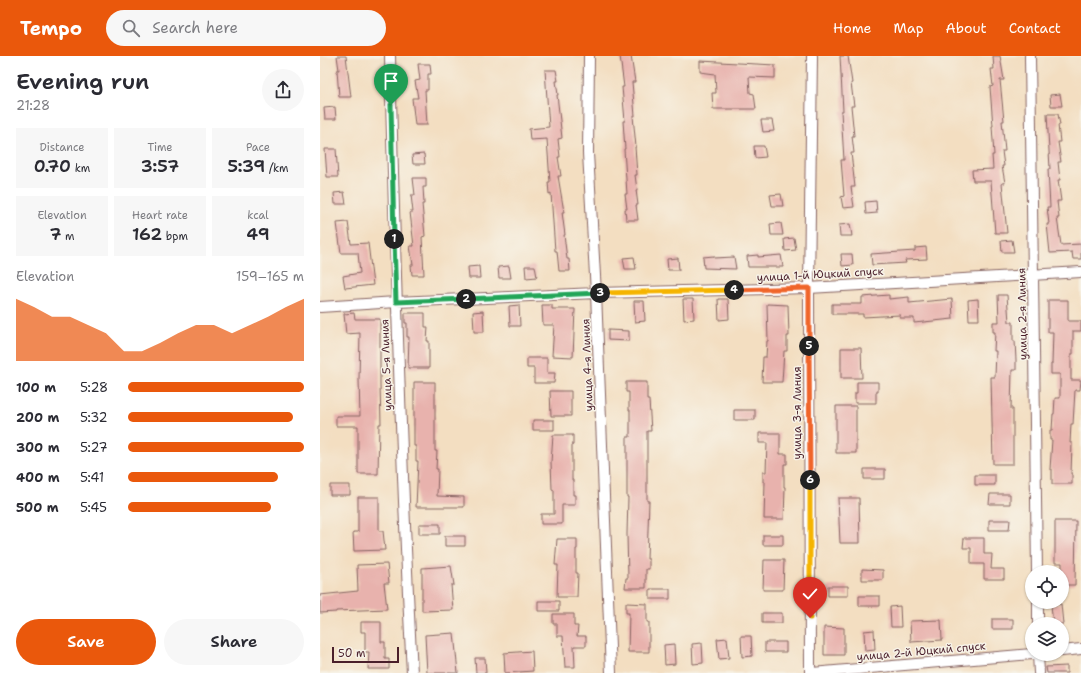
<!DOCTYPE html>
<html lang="en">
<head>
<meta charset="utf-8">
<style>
  body { margin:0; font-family:"Shantell Sans",sans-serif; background:#f7f7f7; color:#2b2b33; height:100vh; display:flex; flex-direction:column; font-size:15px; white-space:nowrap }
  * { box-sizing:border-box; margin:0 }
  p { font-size:13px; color:#7c7c81 }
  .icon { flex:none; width:22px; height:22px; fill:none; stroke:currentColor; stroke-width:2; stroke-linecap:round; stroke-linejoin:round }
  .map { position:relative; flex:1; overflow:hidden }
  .side { display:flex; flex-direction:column; background:#fff; width:320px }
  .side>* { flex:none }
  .fabs { position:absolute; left:705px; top:509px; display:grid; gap:8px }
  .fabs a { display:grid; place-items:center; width:44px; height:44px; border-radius:50%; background:#fff; box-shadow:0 1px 3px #0004; font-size:20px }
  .scale { position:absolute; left:12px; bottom:10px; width:67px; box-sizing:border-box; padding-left:4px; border:2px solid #4a1f2b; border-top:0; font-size:11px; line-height:14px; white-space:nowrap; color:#4a1f2b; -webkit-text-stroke:3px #f7f3e8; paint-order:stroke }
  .pin { position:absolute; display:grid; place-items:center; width:34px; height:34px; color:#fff; margin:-41px -17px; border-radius:50% 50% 50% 0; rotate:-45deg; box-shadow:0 0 4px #0007 }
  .pin .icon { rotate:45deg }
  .km { position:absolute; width:20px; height:20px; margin:-10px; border-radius:50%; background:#222; color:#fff; font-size:11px; line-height:20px; text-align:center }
  .round { display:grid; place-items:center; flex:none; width:42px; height:42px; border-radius:21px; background:#f7f7f7 }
  .summary { display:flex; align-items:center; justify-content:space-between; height:68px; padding:0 16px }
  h1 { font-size:22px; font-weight:600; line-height:30px }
  .figures { display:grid; grid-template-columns:repeat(3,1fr); gap:6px; height:68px; padding:4px 16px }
  .figures div { display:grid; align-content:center; border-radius:0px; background:#f7f7f7; text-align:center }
  .figures b { font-size:17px; font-weight:600 }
  .figures small { font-size:11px; font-weight:400 }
  .figures p { font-size:11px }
  .chart { height:112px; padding:8px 16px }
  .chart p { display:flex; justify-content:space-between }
  .chart svg { width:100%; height:72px; margin-top:4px; fill:#ea580c; opacity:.7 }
  .primary-button { display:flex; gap:8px; margin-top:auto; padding:8px 16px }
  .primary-button a { flex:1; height:46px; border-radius:24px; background:#ea580c; color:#fff; font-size:16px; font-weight:600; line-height:46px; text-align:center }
  .primary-button a+a { background:#f7f7f7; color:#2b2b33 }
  ul { padding:0 16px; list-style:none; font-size:13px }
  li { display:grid; grid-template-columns:64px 48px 1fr; align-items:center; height:30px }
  li i { height:10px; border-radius:5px; background:#ea580c }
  header { display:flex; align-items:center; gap:24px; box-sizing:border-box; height:56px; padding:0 20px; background:#ea580c; color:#fff }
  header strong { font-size:19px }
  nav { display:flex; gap:22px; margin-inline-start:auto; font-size:14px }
  .search { width:280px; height:36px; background:#f7f7f7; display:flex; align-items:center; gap:10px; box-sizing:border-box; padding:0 14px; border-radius:22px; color:#7c7c81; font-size:15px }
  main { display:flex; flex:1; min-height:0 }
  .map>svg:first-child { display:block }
  .building { fill:#e8b2ad }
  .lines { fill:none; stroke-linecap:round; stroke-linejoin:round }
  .minor-casing { stroke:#856260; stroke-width:12 }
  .minor { stroke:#fff; stroke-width:10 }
  .split-1-casing { stroke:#fff; stroke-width:8 }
  .split-2-casing { stroke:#fff; stroke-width:8 }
  .split-3-casing { stroke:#fff; stroke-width:8 }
  .split-4-casing { stroke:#fff; stroke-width:8 }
  .split-5-casing { stroke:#fff; stroke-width:8 }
  .split-6-casing { stroke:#fff; stroke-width:8 }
  .split-7-casing { stroke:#fff; stroke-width:8 }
  .split-1 { stroke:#22a559; stroke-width:5 }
  .split-2 { stroke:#22a559; stroke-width:5 }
  .split-3 { stroke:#22a559; stroke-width:5 }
  .split-4 { stroke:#f5b400; stroke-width:5 }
  .split-5 { stroke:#f0652b; stroke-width:5 }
  .split-6 { stroke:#f0652b; stroke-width:5 }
  .split-7 { stroke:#f5b400; stroke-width:5 }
  .labels { text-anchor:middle; stroke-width:3; stroke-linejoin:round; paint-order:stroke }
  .street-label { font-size:11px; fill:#4a1f2b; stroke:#f7f3e8 }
</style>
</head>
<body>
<header>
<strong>Tempo</strong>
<div class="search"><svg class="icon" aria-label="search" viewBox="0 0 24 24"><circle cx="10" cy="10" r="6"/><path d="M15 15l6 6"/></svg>Search here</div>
<nav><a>Home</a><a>Map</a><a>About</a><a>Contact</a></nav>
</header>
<main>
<section class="side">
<div class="summary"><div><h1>Evening run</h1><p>21:28</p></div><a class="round"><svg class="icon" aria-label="share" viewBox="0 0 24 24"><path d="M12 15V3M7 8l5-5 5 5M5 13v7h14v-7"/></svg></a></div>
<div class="figures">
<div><p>Distance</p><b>0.70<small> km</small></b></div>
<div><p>Time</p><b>3:57</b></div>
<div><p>Pace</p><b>5:39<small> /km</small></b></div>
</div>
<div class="figures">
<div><p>Elevation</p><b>7<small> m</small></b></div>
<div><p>Heart rate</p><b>162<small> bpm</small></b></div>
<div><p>kcal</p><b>49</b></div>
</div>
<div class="chart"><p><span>Elevation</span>159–165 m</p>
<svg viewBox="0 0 160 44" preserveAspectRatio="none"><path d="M0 44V6L10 11L20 17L30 17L40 22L50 27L60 38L70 38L80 33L90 27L100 22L110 22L120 27L130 22L140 17L150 11L160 6V44z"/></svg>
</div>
<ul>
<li><b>100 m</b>5:28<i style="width:100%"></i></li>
<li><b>200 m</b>5:32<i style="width:94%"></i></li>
<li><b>300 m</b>5:27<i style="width:100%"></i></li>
<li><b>400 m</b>5:41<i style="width:85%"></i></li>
<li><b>500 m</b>5:45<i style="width:81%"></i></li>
</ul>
<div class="primary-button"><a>Save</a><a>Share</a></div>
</section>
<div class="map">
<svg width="761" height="617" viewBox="0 0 761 617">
  <rect width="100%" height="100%" fill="#f7f3e8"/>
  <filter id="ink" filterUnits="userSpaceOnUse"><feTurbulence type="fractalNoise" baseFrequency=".025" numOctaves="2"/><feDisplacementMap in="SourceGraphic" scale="8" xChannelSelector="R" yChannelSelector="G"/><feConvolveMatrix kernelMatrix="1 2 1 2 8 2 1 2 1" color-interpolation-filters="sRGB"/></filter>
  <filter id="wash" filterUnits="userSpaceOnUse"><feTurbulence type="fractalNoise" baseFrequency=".012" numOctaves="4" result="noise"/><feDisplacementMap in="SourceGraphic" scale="16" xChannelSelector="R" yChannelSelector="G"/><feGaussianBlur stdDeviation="0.9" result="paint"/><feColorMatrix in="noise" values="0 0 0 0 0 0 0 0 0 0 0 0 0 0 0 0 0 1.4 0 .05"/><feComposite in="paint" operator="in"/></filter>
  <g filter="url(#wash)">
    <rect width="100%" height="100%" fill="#f3dec1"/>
    <g id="blocks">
      <!-- building -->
      <path class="building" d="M17,0H26L31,41H19L17,14H19Z
        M300,0H311L315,26H312L315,60H313L316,91H315L317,119H315L317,134H316L318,149H316L318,164H306L305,153H307L305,138H307L304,93H305L303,65H305L302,31H304Z
        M520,0H528L532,27H531L534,50H531L534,80H532L534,97H531L535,131H531L534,151L523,152L521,141L524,140L521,104H524L521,55H523Z
        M673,0H680L684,24H680L684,65H682L685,95H682L684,110H682L685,127H682L687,177H675L671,125H653L652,114L673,113L672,99H674L672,70H673L670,31L673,30L671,13H674Z
        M380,5L455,9V22L429,21L430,37L434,38L436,53H393L392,37H396L395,18L380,16Z
        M98,8H110L111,18H108V34H105L107,69H95L92,42H98L95,25L100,24Z
        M225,14H236L238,25H236L238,39H237L242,82L238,83L240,101H238L241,120H238L244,156H242L245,179H244L247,203H249L250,215H239L237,195H235L231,137L229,138L228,126H230L227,83L210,84L209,73L229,71Z
        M740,38L742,50H731L730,39Z
        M15,51L16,63H5L4,52Z
        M727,58H738L740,69H738L740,86H738L741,106H738L740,124H738L741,145H737L739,162H737L741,189L761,188V203H753L752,196L730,197L727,168H729L727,151H730L728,113H730Z
        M441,64H452L454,75L443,76Z
        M434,90H444L446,101L435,102Z
        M5,93H16L18,121H7Z
        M104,98L105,108H93L92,99Z
        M93,122H106V131H103L104,148H102L105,180L102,181L104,219H92L91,209H93L90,190H94L90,156H93L91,139H95Z
        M24,136L26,148H15L14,137Z
        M461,138L463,150H452L450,139Z
        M556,145L557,157L546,158L545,146Z
        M28,166L31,188L48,187L53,229L25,232L23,220L40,217L38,197H21L17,167Z
        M461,167L463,179H451L450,168Z
        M530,168L532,180H520L519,169Z
        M474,182L476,194L465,195L464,183Z
        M692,184L694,196H682L681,185Z
        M606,191L607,203L585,204L586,207L552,209L551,198L595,195V192Z
        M521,198H532L533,209L522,210Z
        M438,199V201L461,199L463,211H428L427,200Z
        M394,200V202L414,201L416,213L384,212L383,201Z
        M314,201L316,213H305L303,202Z
        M358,202L359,214H348L347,203Z
        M159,210L160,222H149L148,211Z
        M189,210L191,222H179L178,211Z
        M205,210H215L217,221L206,222Z
        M569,239V243L589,241V247L632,243L633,263L594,267V262H580V259L543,261V258H512V248H542V241Z
        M678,239H687L689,266H693V285H695L696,304V314H692L691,353H693V408H673L671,321H675L676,295H674L675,276H673V266H679Z
        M363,243H373L374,263L364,264Z
        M398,243H408L409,263L399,264Z
        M658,243L659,264H649L648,244Z
        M728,244H748V265H761V275H753V298H751V324H761L760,334H755L753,368H751L750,387H752L751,418H752V428H732V413H730L732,384H730V374H732L733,358H734L735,342H740V318H731V308H732L733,276H728Z
        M314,245H324L325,265L315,266Z
        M447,248L468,249L469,280H467V295H464L462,326H442L443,301H446L447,285H448Z
        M199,249L200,270H190L189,250Z
        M222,249H232V253H255L253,301L232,300L234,269H223Z
        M163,255L164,276H154L153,256Z
        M34,257L35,263H60V329L61,368H59L58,418H38V370H16V360H40L39,323L40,277L26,278L24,258Z
        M85,257H105V271H108L107,285H109V312H88L89,281H87V267H85Z
        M288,274L309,275V285L288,284Z
        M521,292H541L542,322H521Z
        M207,302H227V317H235L234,327H214V312H207Z
        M94,326H115V395H117L116,413H118L117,440L144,441V451H96L98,405H96V390H94Z
        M306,326H327V344H329L331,375H327V445H329L327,503H329V513H326V532H305L306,522H308L307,478L308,441H307V381H310V354H309V336H306Z
        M537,326H558V336H556V347H535V337H537Z
        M230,335H251V360H231Z
        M516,350H536V397H516Z
        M414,354H435V364H414Z
        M213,364H234V374H213Z
        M439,377H460V398H467V408H464V431H465L464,463H444L445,426H443V416H446L447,387H439Z
        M233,379H253V389H252V424H253V439H255V449H242V468H221V458H234V434L232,433L231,406Z
        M544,413H565V423H544Z
        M655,419H675V429H655Z
        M10,429H30V439H10Z
        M670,438H690V448H669Z
        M38,441H59V475H63L65,494L34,495L33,476H38Z
        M518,442H539L540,487H520Z
        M669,464H690L689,474H669Z
        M735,465H756L755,529H742V507H735Z
        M99,468H120V478H99Z
        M443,479H463V489H443Z
        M125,480H145V490H125Z
        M644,482H664V498H672L671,513H684V523H664V508H651V492H643Z
        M237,483H257V493H256V517H258L257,541H237L238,509H235Z
        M444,504H464L463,534H443Z
        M67,508L69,527H64L67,553L16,555V556L0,557V539L38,535L37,509Z
        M131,510L134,529H131L133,554L102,555V512Z
        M542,513L563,514V524H542Z
        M508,530H528V540H508Z
        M330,533H350V543H330Z
        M539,540H560V550H539Z
        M218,545H239V555H218Z
        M306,547L327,548V566H329V596H308L309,557H306Z
        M741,548L743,568H733L731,549Z
        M580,550L581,571H571L570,551Z
        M442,557H462V567H442Z
        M233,558H254V570H258L257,580H266V590H254L255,611H245L243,580H237V568H233Z
        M672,563H693V573H672Z
        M621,564L622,584L591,586L590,565Z
        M41,566H61V586H65V603H69V613H48L49,596H45V576H41Z
        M504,571L524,572V599H504Z
        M554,574L555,594L545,595L544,575Z
        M134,577L138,617H107L105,579Z
        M421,580H431L432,600L422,601Z
        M407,582L409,602L399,603L397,583Z
        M445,586H466V596H445Z
        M382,587L383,607L373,608L372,588Z
        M354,588L355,608L345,609L344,589Z
        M212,595L213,615L185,617L184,597Z
        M155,602H165L166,617H156Z
        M747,610V617H727L726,611Z"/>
    </g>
  </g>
  <g filter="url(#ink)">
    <use href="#blocks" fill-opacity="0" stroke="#856260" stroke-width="1"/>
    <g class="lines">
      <!-- minor casing -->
      <g class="minor-casing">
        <path id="minor" d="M70,0C75,206 81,411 92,617
          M269,0L268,97L276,237L291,617
          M710,0L717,516
          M0,251L76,246L276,237L489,232L761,216
          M718,546V568
          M742,595L761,593
          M718,598L719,617
          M490,617L489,232L492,0
          M492,617L712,598"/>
      </g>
      <!-- minor -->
      <use href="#minor" class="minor"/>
    </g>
  </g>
  <g class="lines" filter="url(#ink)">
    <!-- split-1 casing -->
    <g class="split-1-casing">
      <path id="split-1" d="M71,49L74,183"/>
    </g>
    <!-- split-2 casing -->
    <g class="split-2-casing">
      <path id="split-2" d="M74,183L76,246L146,243"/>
    </g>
    <!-- split-3 casing -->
    <g class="split-3-casing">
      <path id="split-3" d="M146,243L280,237"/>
    </g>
    <!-- split-4 casing -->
    <g class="split-4-casing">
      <path id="split-4" d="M280,237L414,234"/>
    </g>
    <!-- split-5 casing -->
    <g class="split-5-casing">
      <path id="split-5" d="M414,234L489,232V290"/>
    </g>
    <!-- split-6 casing -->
    <g class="split-6-casing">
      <path id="split-6" d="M489,290L490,424"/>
    </g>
    <!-- split-7 casing -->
    <g class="split-7-casing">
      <path id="split-7" d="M490,424V562"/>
    </g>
    <!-- split-1 -->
    <use href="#split-1" class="split-1"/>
    <!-- split-2 -->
    <use href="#split-2" class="split-2"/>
    <!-- split-3 -->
    <use href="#split-3" class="split-3"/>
    <!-- split-4 -->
    <use href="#split-4" class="split-4"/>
    <!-- split-5 -->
    <use href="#split-5" class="split-5"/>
    <!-- split-6 -->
    <use href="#split-6" class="split-6"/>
    <!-- split-7 -->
    <use href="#split-7" class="split-7"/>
  </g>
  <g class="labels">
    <!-- street labels -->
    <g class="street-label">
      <text transform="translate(500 218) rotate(-3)" y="4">улица 1-й Юцкий спуск</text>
      <text transform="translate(702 258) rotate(-91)" y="4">улица 2-я Линия</text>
      <text transform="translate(66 309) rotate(-92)" y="4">улица 5-я Линия</text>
      <text transform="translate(267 309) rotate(-92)" y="4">улица 4-я Линия</text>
      <text transform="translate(477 357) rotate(-90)" y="4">улица 3-я Линия</text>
      <text transform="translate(601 595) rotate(-5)" y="4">улица 2-й Юцкий спуск</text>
    </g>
  </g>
</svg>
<div class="fabs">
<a><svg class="icon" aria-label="locate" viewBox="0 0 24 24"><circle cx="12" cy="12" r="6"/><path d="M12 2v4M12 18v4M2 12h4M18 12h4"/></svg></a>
<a><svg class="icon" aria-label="layers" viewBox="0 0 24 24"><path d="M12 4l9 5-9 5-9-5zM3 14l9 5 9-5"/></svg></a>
</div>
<div class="scale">50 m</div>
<div class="pin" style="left:71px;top:49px;background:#1e9e55"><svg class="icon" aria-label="arrive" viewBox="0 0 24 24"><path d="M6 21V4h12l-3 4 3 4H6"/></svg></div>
<div class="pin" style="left:490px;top:562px;background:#d93025"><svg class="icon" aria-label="check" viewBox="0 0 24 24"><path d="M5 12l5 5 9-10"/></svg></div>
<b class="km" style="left:74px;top:183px">1</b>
<b class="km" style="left:146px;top:243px">2</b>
<b class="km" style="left:280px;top:237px">3</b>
<b class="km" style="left:414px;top:234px">4</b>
<b class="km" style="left:489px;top:290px">5</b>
<b class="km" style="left:490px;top:424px">6</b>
</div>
</main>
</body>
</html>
